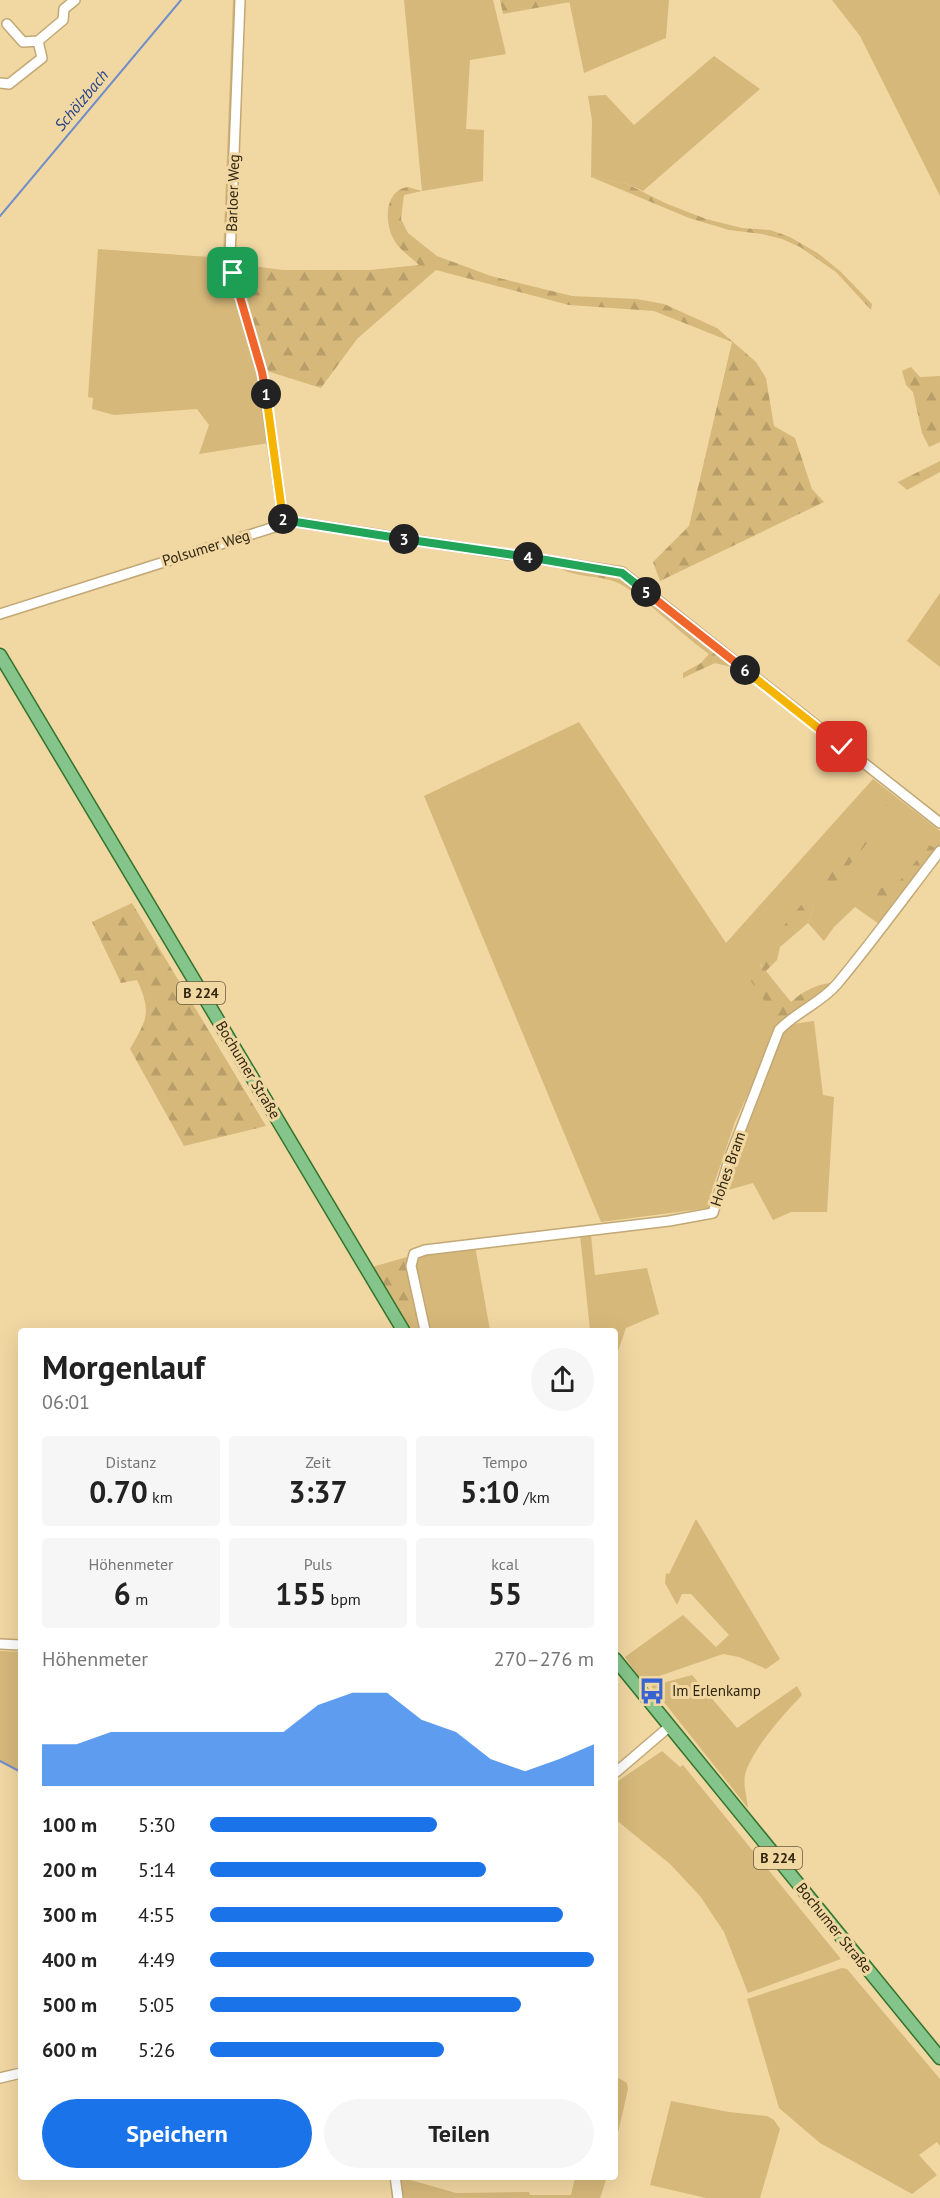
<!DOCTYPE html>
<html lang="de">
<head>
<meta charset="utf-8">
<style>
  body { margin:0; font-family:"PT Sans",sans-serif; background:#f6f6f6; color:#222; height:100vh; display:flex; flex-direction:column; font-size:22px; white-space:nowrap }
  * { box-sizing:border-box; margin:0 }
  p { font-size:20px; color:#767676 }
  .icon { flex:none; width:33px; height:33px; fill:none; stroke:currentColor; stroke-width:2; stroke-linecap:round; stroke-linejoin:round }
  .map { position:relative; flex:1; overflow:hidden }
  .side { position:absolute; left:18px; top:1328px; width:600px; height:852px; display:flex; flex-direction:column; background:#fff; border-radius:6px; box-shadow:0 6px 24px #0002 }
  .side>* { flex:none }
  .pin { position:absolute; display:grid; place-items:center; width:51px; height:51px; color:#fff; margin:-26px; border-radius:12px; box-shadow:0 3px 9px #0006 }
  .km { position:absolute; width:30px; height:30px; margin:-15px; border-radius:50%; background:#222; color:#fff; font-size:16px; line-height:30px; text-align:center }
  .round { display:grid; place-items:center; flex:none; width:63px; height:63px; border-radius:32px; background:#f6f6f6 }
  .head { display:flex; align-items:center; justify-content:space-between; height:102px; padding:0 24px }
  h1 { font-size:33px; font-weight:700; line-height:45px }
  .metrics { display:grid; grid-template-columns:repeat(3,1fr); gap:9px; height:102px; padding:6px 24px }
  .metrics div { display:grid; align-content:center; border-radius:6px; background:#f6f6f6; text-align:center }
  .metrics b { font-size:30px; font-weight:700 }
  .metrics small { font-size:16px; font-weight:400 }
  .metrics p { font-size:16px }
  .chart { height:168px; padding:12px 24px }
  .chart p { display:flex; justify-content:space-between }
  .chart svg { width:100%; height:108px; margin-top:6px; fill:#1a73e8; opacity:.7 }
  .primary-button { display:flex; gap:12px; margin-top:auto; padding:12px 24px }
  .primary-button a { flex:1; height:69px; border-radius:36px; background:#1a73e8; color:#fff; font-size:24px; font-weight:700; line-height:69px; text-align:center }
  .primary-button a+a { background:#f6f6f6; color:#222 }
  ul { padding:0 24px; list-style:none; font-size:20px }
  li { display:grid; grid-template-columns:96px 72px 1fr; align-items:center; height:45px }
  li i { height:15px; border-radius:8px; background:#1a73e8 }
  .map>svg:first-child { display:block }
  .green { fill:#d6b87a }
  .forest { fill:url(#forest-firs) }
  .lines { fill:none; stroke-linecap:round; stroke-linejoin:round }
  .stream { stroke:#728eca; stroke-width:2 }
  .minor-casing { stroke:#c1a875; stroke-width:12 }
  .major-casing { stroke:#32742e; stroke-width:15 }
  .minor { stroke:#fff; stroke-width:9 }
  .major { stroke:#85c58b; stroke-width:12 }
  .split-1-casing { stroke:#fff; stroke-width:12 }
  .split-2-casing { stroke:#fff; stroke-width:12 }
  .split-3-casing { stroke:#fff; stroke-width:12 }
  .split-4-casing { stroke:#fff; stroke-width:12 }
  .split-5-casing { stroke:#fff; stroke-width:12 }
  .split-6-casing { stroke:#fff; stroke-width:12 }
  .split-7-casing { stroke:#fff; stroke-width:12 }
  .split-1 { stroke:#f0652b; stroke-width:8 }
  .split-2 { stroke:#f5b400; stroke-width:8 }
  .split-3 { stroke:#22a559; stroke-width:8 }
  .split-4 { stroke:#22a559; stroke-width:8 }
  .split-5 { stroke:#22a559; stroke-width:8 }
  .split-6 { stroke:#f0652b; stroke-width:8 }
  .split-7 { stroke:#f5b400; stroke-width:8 }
  .labels { text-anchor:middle; stroke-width:6; stroke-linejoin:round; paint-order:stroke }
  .shield { fill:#f1d7a2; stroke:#695a3c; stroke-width:1.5 }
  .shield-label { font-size:14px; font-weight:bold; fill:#2f2510 }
  .street-label { font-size:15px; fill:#2f2510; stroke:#f1d7a2 }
  .poi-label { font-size:15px; fill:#2f2510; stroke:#f1d7a2; text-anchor:start }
  .water-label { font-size:16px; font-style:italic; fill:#25438b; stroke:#f1d7a2 }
</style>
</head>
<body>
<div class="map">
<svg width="940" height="2198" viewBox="0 0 940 2198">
  <defs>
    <pattern id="forest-firs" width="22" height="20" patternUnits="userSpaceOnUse" patternTransform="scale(1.5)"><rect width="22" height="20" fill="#d6b87a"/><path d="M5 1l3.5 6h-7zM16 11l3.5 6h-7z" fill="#b89e68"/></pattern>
  </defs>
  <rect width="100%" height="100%" fill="#f1d7a2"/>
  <!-- green -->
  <path class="green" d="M233,0H237L230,273L263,393L269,443L199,454L209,425L197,409L114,415L92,409L93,398L88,397L98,249L223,258Z
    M404,0H493L506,54L470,60L466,129L484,130L483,181L422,191Z
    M569,0H669L666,38L584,73Z
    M832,0H940V196L860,36Z
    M714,56L760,89L643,191L627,184L591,177L592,120L588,96L606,95L634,125Z
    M940,593V667L907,641Z
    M579,722L726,943L873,779L940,831V845L879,924L855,907L834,927L824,941L808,923L814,906L760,963L780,1024L735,1122L712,1190L709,1208L601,1222L424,796Z
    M814,1021L823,1095L834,1097L827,1212H791L773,1220L753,1183L725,1191L777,1042C789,1023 792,1024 814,1021Z
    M580,1235H591L595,1275L647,1268L659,1314L626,1328L615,1360V1330H590Z
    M475,1246L490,1330H427L413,1267L418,1257L425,1252Z
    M696,1519L780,1659L766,1669L739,1657L723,1654L642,1682L625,1657L683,1615L716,1647L729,1635L691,1594H682L677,1605L665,1583L666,1573L669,1574Z
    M0,1651L21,1652V1771L0,1760Z
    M692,1675L737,1728L797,1686L802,1695C784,1714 752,1749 745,1775C743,1784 747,1798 748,1808L651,1686Z
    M662,1751L680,1767L683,1765L841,1959L748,1993L724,1932L700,1896L670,1864L615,1819V1783Z
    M842,1968L847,1969L940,2079V2146L937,2142L919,2155L937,2175L912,2194L820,2143L779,2108L747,1999Z
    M615,2076L627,2083L628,2089L615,2146Z
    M671,2101L729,2112L767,2116L774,2120L780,2129L760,2198H706L650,2185Z
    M400,2177L456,2193L529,2192L530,2195H571L575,2177H607L600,2198H403Z"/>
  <!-- forest -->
  <path class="forest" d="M500,0H569L570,2L503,14Z
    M591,177L627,184L665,203L706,219L742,228L770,230L790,237L819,254L841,272L872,304L871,310L836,272L800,247L782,239L762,234L729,230L689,218Z
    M408,187L422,191L404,195L401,219L408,233L437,256L491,276L572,296L637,299L664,304L717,328L756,362L766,378L774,426L795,438L812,489L824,502L660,581L653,562L689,526L732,342L654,311L569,305L436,270L357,339L321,388L267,371L238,264L283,270H370L419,265C411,257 399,250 393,238C384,221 385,190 408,187Z
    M911,367L920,377L940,376V442L929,447L922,433L913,392L906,385L902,371Z
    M940,461V472L907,490L898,482Z
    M556,565L609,572L627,579L726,656L735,668L715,663L683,678V673L701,663L709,654C679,633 653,604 622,585C602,573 573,580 556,565Z
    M893,797L900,803L828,891L820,885Z
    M929,845L935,848L891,905L866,891L874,888H894Z
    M806,899L814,906L808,923L780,947L777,960L766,971L791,1002C804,990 818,984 836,982L780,1024L751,981L762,966L760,963L766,954L767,946Z
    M132,903L266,1126L184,1146L130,1049C147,1019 152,1013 137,980L121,983L92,922Z
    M407,1257L422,1327V1330H409L372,1267Z"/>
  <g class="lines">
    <!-- stream -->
    <path class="stream" d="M0,216L181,0
      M0,1761L21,1772"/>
    <!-- minor casing -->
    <g class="minor-casing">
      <path id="minor" d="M240,0L230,257L233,273L262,372L284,524
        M7,24L23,42L38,41
        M0,83L9,84L42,58L38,41L63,20L64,9L75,0
        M0,614L284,524L296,522L622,572L940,823
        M425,1330L411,1266L414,1254L425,1250L669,1221L713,1213L730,1157L779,1030C796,1012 821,1003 837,984C873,941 906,895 940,851
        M0,1644L21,1645
        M615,1773L670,1726
        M0,2078L21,2073
        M395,2176L398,2198"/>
    </g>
    <!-- major casing -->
    <g class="major-casing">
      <path id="major" d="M0,655L403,1330
        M615,1659L940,2058"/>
    </g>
    <!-- minor -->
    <use href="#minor" class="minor"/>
    <!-- major -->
    <use href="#major" class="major"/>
  </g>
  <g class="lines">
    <!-- split-1 casing -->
    <g class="split-1-casing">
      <path id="split-1" d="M233,273L262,372L266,394"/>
    </g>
    <!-- split-2 casing -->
    <g class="split-2-casing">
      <path id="split-2" d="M266,394L283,519"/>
    </g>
    <!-- split-3 casing -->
    <g class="split-3-casing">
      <path id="split-3" d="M283,519L284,524L296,522L404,539"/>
    </g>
    <!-- split-4 casing -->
    <g class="split-4-casing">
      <path id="split-4" d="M404,539L528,557"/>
    </g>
    <!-- split-5 casing -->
    <g class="split-5-casing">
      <path id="split-5" d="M528,557L622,573L646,592"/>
    </g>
    <!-- split-6 casing -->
    <g class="split-6-casing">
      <path id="split-6" d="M646,592L745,670"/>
    </g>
    <!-- split-7 casing -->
    <g class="split-7-casing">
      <path id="split-7" d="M745,670L842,747"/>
    </g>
    <!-- split-1 -->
    <use href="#split-1" class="split-1"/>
    <!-- split-2 -->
    <use href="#split-2" class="split-2"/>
    <!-- split-3 -->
    <use href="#split-3" class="split-3"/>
    <!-- split-4 -->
    <use href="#split-4" class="split-4"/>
    <!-- split-5 -->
    <use href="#split-5" class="split-5"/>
    <!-- split-6 -->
    <use href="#split-6" class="split-6"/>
    <!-- split-7 -->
    <use href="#split-7" class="split-7"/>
  </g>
  <!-- icons -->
  <defs>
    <g id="bus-bare" transform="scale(2.07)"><path d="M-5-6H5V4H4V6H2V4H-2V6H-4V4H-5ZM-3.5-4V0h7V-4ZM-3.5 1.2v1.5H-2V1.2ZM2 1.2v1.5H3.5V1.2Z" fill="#3763d3" stroke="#f1d7a2" stroke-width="2.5" paint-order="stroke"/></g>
  </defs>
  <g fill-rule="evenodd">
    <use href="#bus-bare" x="652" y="1691"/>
  </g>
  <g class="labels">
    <!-- shield labels -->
    <g class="shield">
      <rect x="177" y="982" width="48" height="22" rx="4.5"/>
      <rect x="754" y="1847" width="48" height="22" rx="4.5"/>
    </g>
    <g class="shield-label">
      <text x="201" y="998">B 224</text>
      <text x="778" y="1863">B 224</text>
    </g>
    <!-- street labels -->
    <g class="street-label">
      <text transform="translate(233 193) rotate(-88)" y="5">Barloer Weg</text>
      <text transform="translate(206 548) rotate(-17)" y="5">Polsumer Weg</text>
      <text transform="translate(248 1070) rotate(59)" y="5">Bochumer Straße</text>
      <text transform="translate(728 1169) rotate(-71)" y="5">Hohes Bram</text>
      <text transform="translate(834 1928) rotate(51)" y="5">Bochumer Straße</text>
    </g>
    <!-- poi labels -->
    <g class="poi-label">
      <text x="672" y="1696">Im Erlenkamp</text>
    </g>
    <!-- water labels -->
    <g class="water-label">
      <text transform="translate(81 100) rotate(-50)" y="6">Schölzbach</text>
    </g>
  </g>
</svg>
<div class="pin" style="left:233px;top:273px;background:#1e9e55"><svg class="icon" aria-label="arrive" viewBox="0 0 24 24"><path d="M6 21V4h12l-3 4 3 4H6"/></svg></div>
<div class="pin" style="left:842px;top:747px;background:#d93025"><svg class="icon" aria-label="check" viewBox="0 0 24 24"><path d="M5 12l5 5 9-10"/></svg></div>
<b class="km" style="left:266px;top:394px">1</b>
<b class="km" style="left:283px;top:519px">2</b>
<b class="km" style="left:404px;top:539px">3</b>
<b class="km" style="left:528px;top:557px">4</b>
<b class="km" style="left:646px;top:592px">5</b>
<b class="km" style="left:745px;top:670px">6</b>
<section class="side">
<div class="head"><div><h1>Morgenlauf</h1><p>06:01</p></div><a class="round"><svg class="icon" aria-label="share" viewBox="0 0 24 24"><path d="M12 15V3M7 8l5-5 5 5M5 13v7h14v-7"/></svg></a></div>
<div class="metrics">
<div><p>Distanz</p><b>0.70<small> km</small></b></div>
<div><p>Zeit</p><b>3:37</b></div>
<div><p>Tempo</p><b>5:10<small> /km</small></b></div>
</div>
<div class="metrics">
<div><p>Höhenmeter</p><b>6<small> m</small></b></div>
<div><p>Puls</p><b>155<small> bpm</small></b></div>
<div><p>kcal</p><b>55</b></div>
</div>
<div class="chart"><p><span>Höhenmeter</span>270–276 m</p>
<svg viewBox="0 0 160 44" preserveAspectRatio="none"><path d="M0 44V27L10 27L20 22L30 22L40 22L50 22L60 22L70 22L80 11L90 6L100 6L110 17L120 22L130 33L140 38L150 33L160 27V44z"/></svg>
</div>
<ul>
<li><b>100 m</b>5:30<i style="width:59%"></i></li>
<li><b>200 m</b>5:14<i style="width:72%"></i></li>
<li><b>300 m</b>4:55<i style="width:92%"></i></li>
<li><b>400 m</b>4:49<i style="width:100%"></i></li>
<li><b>500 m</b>5:05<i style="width:81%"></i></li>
<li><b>600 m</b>5:26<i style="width:61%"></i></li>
</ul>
<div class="primary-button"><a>Speichern</a><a>Teilen</a></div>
</section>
</div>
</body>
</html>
